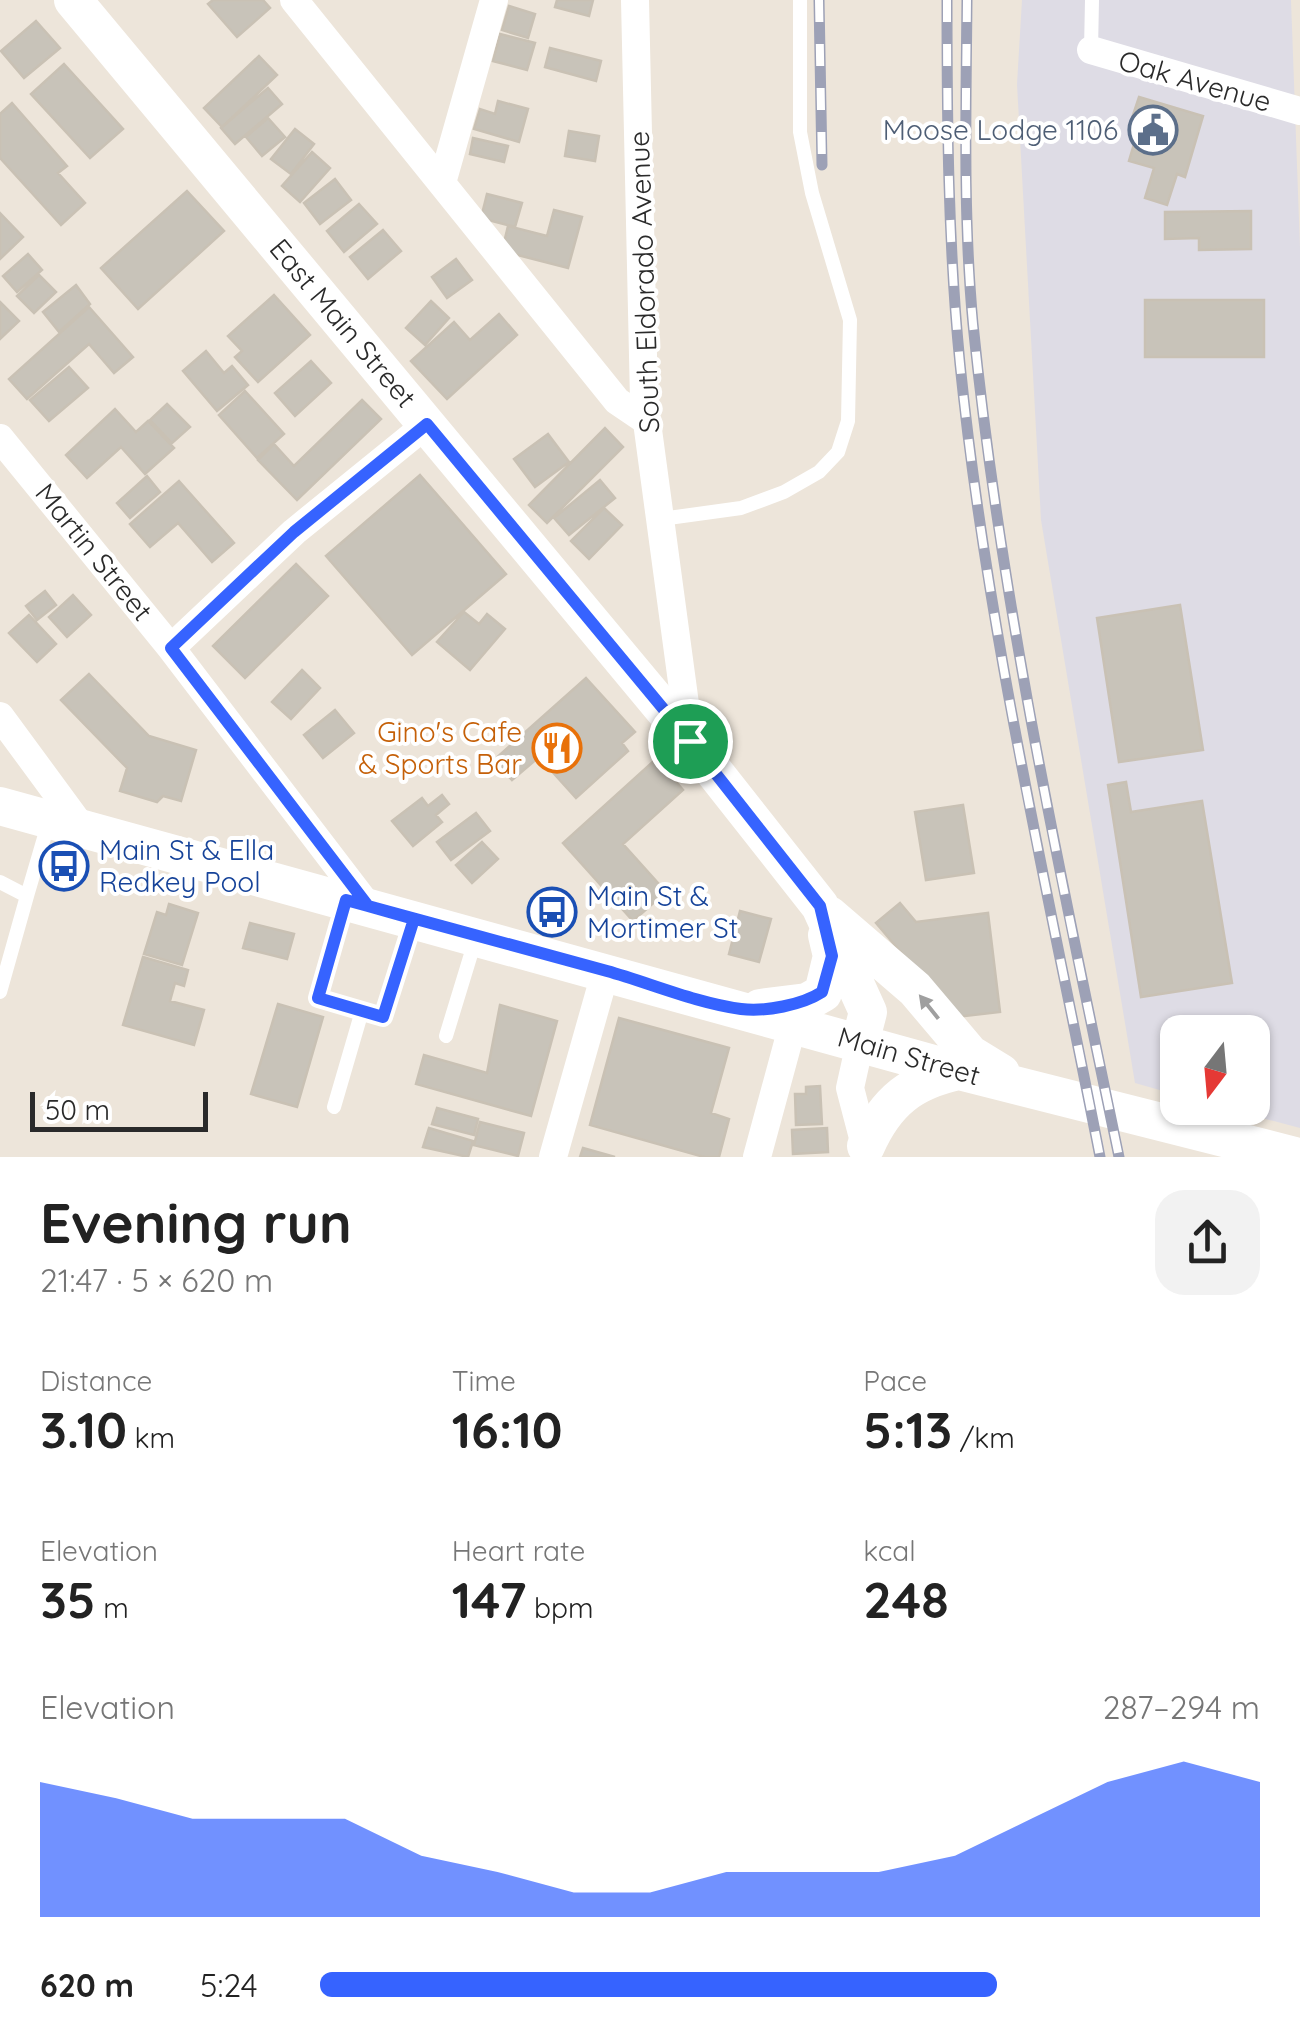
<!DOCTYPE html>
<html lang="en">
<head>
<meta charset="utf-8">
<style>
  body { margin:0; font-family:Quicksand,sans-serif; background:#f2f2f2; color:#222; height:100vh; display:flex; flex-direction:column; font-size:38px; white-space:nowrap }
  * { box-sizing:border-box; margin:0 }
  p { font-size:32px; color:#767676 }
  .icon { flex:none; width:55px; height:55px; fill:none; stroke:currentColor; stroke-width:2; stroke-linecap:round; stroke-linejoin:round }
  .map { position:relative; height:1157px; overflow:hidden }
  .sheet { display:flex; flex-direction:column; background:#fff; flex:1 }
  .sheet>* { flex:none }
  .needle { width:65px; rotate:196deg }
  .fabs { position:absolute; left:1160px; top:1015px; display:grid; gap:20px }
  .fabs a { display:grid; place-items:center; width:110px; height:110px; border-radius:20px; background:#fff; box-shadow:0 2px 8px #0004; font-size:50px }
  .scale { position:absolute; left:30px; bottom:25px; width:178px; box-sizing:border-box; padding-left:10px; border:5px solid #2a2a2a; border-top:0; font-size:28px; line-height:35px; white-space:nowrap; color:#2a2a2a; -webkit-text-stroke:8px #fff; paint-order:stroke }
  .pin { position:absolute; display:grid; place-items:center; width:85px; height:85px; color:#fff; margin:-42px; border:5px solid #fff; border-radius:50%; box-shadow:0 2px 10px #0007 }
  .round { display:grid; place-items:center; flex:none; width:105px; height:105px; border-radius:30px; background:#f2f2f2 }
  .headline { display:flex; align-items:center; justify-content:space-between; height:170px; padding:0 40px }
  h1 { font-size:55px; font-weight:700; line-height:75px }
  .metrics { display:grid; grid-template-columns:repeat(3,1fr); gap:15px; height:170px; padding:10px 40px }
  .metrics div { display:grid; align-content:center }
  .metrics b { font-size:50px; font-weight:700 }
  .metrics small { font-size:28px; font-weight:400 }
  .metrics p { font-size:28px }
  .chart { height:280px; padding:20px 40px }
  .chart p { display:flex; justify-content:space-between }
  .chart svg { width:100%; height:180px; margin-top:10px; fill:#3663ff; opacity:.7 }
  ul { padding:0 40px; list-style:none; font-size:32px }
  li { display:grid; grid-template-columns:160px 120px 1fr; align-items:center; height:75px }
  li i { height:25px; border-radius:12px; background:#3663ff }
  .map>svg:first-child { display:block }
  .industrial { fill:#dedce5 }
  .building { fill:#c8c3b9; stroke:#c9c1b4; stroke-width:2.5 }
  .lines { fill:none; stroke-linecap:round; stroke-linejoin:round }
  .lane { stroke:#fff; stroke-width:14 }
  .street { stroke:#fff; stroke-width:28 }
  .secondary { stroke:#fff; stroke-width:38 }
  .rail-casing { stroke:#9da1b6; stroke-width:11 }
  .rail { stroke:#fff; stroke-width:8; stroke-dasharray:22; stroke-linecap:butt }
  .oneway { fill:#9f9f9f }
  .route-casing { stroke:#fff; stroke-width:20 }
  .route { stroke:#3663ff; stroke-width:12 }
  .labels { text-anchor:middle; stroke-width:8; stroke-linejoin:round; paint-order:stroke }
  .street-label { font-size:28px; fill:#2a2a2a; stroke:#fff }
  .service-label { font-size:28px; fill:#4e5e75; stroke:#fff; text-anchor:end }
  .food-label { font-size:28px; fill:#c56008; stroke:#fff; text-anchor:end }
  .transit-label { font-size:28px; fill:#164399; stroke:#fff; text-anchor:start }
</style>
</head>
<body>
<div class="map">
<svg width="1300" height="1157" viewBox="0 0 1300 1157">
  <rect width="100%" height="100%" fill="#ede5da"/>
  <!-- industrial -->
  <path class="industrial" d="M1022,0H1291L1300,248V1128L1224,1108H1252V1032H1178L1177,1095L1135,1083L1041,520L1017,84Z"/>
  <!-- building -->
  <path class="building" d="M213,0H263L270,8L237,37L208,4Z
    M557,0H593L589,16L555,7Z
    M509,6L535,14L528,38L502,30Z
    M36,21L60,48L24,78L1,51Z
    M500,34L535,43L527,70L493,61Z
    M550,48L601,61L596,81L545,67Z
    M259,56L277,75L222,127L204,108Z
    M64,64L123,129L90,158L31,94Z
    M268,88L282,104L235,144L221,128Z
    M1139,97L1203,116L1185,177L1177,174L1167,205L1145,198L1154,168L1129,161L1142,117L1133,115Z
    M498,101L528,109L519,142L474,129L480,109L495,114Z
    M12,103L67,166L58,173L85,203L61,225L0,158V114Z
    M268,118L285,137L262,156L246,137Z
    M295,129L314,144L291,174L271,159Z
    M569,131L599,136L595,161L565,156Z
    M473,138L508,146L504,162L470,154Z
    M312,152L330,168L300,202L282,186Z
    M335,179L351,200L320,224L304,203Z
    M187,191L224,231L138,309L101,268Z
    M487,194L522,203L515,227L481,218Z
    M359,204L377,224L344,252L327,231Z
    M554,210L582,217L568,268L502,251L508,226L547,236Z
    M1251,211V249L1199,250V238L1165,239V212Z
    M0,213L23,237L0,259Z
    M383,230L401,251L368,279L350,257Z
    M28,254L42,270L17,292L3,276Z
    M456,259L472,280L447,298L432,277Z
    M39,275L56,292L34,313L17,296Z
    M76,285L90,304L59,332L43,312Z
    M274,295L310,335L258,382L235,357L242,351L228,336Z
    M1145,300H1264V357H1145Z
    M431,301L449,318L425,345L406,328Z
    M0,302L19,321L0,339Z
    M89,307L133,357L114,373L89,344L27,399L9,379Z
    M499,314L517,335L447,399L411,361L454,322L470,340Z
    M206,351L224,373L232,366L248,385L217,411L183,371Z
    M311,361L331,383L295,416L275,393Z
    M69,367L88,388L49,421L30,400Z
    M245,391L284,434L257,458L219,415Z
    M362,400L381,419L297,500L258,460L274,444L294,466Z
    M167,404L190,427L172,443L150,420Z
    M115,409L136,432L148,421L174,448L145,474L121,447L87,478L66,455Z
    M605,428L623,447L547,523L529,505Z
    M548,434L569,462L535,487L514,459Z
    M420,475L506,574L412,655L326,556Z
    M147,476L160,492L130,518L117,503Z
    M600,480L615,498L569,535L554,518Z
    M179,481L234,543L212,562L178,523L150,547L130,524Z
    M604,508L622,525L589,559L571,541Z
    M296,564L328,596L245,678L213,646Z
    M45,591L56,605L37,620L26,606Z
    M73,595L91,615L67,637L49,617Z
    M1180,605L1203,750L1119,762L1097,618Z
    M464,612L479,624L487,614L505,629L470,670L437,642Z
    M29,615L56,644L37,662L9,633Z
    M302,670L320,688L291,719L272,702Z
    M89,674L149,736L196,750L181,801L163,796L157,802L120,791L127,768L61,700Z
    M586,678L635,732L622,743L628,751L576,798L539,757L512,780L494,760Z
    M335,710L354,733L323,758L304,735Z
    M656,759L683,790L623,844L666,892L633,921L563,843Z
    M1126,782L1131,812L1202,801L1232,983L1141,997L1108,785Z
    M442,795L449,804L436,815L442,822L413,846L392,821L422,798L428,806Z
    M963,805L974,873L926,880L915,812Z
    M476,813L490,831L451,860L437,842Z
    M482,842L498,859L472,883L456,865Z
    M900,903L916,922L988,913L1000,1012L956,1017L876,923Z
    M169,904L198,913L182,965L144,954L157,912L166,915Z
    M740,911L771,919L759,962L729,954Z
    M250,923L294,934L287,959L243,948Z
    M143,957L188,970L184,986L175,983L170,1001L204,1010L194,1045L123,1025Z
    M278,1004L323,1017L297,1107L251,1094Z
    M500,1005L557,1021L531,1116L416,1084L424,1055L487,1073Z
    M619,1018L729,1048L711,1113L729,1119L719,1157H704L590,1125Z
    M820,1086L822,1124L796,1125L795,1094H806V1087Z
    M437,1108L478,1119L474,1135L432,1124Z
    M480,1122L524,1133L518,1156L474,1145Z
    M429,1128L473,1141L468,1157L423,1147Z
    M827,1128L828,1152L793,1154L792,1130Z
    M583,1148L615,1157H580Z"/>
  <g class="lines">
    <!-- lane -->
    <path class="lane" d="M1091,50L1092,0
      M661,519L741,508L784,492L819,472L838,452L848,421L850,320L812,193L800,132V0
      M0,882L27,896L49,821
      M346,901L318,998L383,1017L413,922
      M0,992L27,896
      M446,1036L475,941
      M334,1107L362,1011"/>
    <!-- street -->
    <path class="street" d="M294,0L617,401L648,422
      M635,0L644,400L690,741
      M1091,50L1300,111
      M442,183L494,0
      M0,438L171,648L368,906
      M171,648L294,532L427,424
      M0,716L83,829
      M860,1043L850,1088L867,1153
      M553,1157L606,970
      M757,1157L793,1024"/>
    <!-- secondary -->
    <path class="secondary" d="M73,0L690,741L820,906L868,1012L860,1043
      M0,806L959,1071L1299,1157
      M829,915L915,989L970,1054L1001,1073
      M760,1008L807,1002L823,993L832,956L827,935
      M866,1146C886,1101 912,1081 959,1071"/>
    <!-- rail casing -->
    <g class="rail-casing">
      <path id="rail" d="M819,0L822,165
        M947,0C947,122 948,243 960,364C987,631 1049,895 1100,1157
        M967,0C966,108 963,217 973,324C1001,604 1062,882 1119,1157"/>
    </g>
    <!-- rail -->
    <use href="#rail" class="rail"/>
  </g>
  <!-- one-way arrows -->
  <defs><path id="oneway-solid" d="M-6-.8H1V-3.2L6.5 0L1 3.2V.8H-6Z" transform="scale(2.5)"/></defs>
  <use class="oneway" href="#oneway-solid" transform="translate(929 1007) rotate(-129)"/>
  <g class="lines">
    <!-- route casing -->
    <g class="route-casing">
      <path id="route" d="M690,741L820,906L832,956L822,992C802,1005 765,1012 741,1009C696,1003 650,983 607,971C520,947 433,924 346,900L318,998L383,1017L414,919L368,906L171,648L294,532L427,424L690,741"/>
    </g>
    <!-- route -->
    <use href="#route" class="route"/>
  </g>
  <!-- icons -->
  <defs>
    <g id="civic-ring" transform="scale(2.5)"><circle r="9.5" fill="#fff" stroke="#5c6f8a" stroke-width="1.5"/><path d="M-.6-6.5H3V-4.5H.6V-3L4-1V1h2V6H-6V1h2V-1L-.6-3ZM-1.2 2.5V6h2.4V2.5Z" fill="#5c6f8a"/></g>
    <g id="restaurant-ring" transform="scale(2.5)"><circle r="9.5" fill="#fff" stroke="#e8710a" stroke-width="1.5"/><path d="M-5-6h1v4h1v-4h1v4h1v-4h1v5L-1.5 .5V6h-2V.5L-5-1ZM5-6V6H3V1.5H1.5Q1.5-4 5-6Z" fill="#e8710a"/></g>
    <g id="bus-ring" transform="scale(2.5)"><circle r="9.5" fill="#fff" stroke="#1a4fb4" stroke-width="1.5"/><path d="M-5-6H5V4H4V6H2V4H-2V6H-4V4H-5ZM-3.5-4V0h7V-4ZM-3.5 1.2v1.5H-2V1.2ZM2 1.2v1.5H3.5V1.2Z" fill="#1a4fb4"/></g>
  </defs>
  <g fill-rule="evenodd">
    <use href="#civic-ring" x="1153" y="130"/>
    <use href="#restaurant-ring" x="557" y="748"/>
    <use href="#bus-ring" x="64" y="866"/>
    <use href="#bus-ring" x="552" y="912"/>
  </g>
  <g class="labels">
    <!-- street labels -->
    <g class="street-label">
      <text transform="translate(1195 81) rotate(16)" y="10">Oak Avenue</text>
      <text transform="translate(644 282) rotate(-92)" y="10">South Eldorado Avenue</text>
      <text transform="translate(343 323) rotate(50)" y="10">East Main Street</text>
      <text transform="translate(94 552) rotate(51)" y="10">Martin Street</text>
      <text transform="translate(909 1056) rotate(16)" y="10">Main Street</text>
    </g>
    <!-- service labels -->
    <g class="service-label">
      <text x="1118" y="140">Moose Lodge 1106</text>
    </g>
    <!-- food labels -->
    <g class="food-label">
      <text x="522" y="742">Gino's Cafe<tspan x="522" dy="32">&amp; Sports Bar</tspan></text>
    </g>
    <!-- transit labels -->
    <g class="transit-label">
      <text x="99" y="860">Main St &amp; Ella<tspan x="99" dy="32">Redkey Pool</tspan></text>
      <text x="587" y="906">Main St &amp;<tspan x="587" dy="32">Mortimer St</tspan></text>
    </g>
  </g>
</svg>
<div class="fabs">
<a><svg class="needle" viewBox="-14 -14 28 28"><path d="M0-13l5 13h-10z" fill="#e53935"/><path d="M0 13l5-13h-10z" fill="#767676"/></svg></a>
</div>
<div class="scale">50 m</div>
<div class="pin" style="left:690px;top:741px;background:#1e9e55"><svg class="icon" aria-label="arrive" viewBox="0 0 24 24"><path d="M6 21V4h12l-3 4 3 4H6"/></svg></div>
</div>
<section class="sheet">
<div class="headline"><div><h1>Evening run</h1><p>21:47 · 5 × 620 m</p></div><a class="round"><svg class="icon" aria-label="share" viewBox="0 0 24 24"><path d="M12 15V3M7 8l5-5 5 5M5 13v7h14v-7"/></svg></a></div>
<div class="metrics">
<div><p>Distance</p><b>3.10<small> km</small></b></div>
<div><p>Time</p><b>16:10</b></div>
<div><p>Pace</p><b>5:13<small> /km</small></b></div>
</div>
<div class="metrics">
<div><p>Elevation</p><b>35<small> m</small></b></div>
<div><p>Heart rate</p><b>147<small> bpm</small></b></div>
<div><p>kcal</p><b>248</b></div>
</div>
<div class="chart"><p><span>Elevation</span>287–294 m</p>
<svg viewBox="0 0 160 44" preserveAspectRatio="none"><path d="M0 44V11L10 15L20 20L30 20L40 20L50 29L60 33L70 38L80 38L90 33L100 33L110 33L120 29L130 20L140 11L150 6L160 11V44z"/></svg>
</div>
<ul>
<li><b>620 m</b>5:24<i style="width:72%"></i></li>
</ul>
</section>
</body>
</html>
